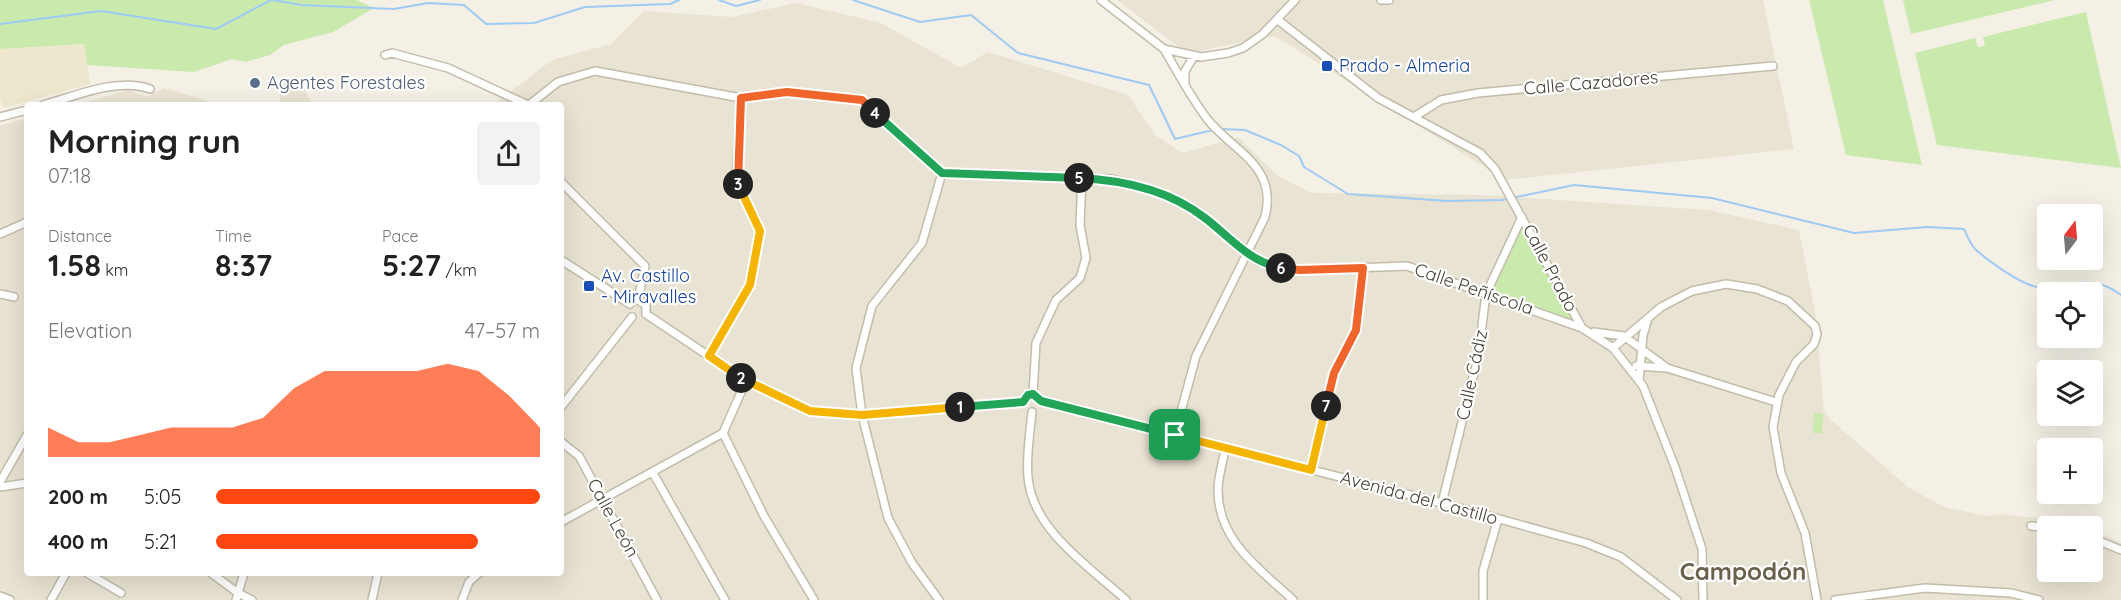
<!DOCTYPE html>
<html lang="en">
<head>
<meta charset="utf-8">
<style>
  body { margin:0; font-family:Quicksand,sans-serif; background:#f2f2f2; color:#222; height:100vh; display:flex; flex-direction:column; font-size:22px; white-space:nowrap }
  * { box-sizing:border-box; margin:0 }
  p { font-size:20px; color:#767676 }
  .icon { flex:none; width:33px; height:33px; fill:none; stroke:currentColor; stroke-width:2; stroke-linecap:round; stroke-linejoin:round }
  .map { position:relative; flex:1; overflow:hidden }
  .details { position:absolute; left:24px; top:102px; width:540px; height:474px; display:flex; flex-direction:column; background:#fff; border-radius:6px; box-shadow:0 6px 24px #0002 }
  .details>* { flex:none }
  .needle { width:39px; rotate:16deg }
  .tools { position:absolute; left:2037px; top:204px; display:grid; gap:12px }
  .tools a { display:grid; place-items:center; width:66px; height:66px; border-radius:6px; background:#fff; box-shadow:0 6px 24px #0002; font-size:30px }
  .pin { position:absolute; display:grid; place-items:center; width:51px; height:51px; color:#fff; margin:-26px; border-radius:12px; box-shadow:0 3px 9px #0006 }
  .km { position:absolute; width:30px; height:30px; margin:-15px; border-radius:50%; background:#222; color:#fff; font-size:16px; line-height:30px; text-align:center }
  .round { display:grid; place-items:center; flex:none; width:63px; height:63px; border-radius:6px; background:#f2f2f2 }
  .headline { display:flex; align-items:center; justify-content:space-between; height:102px; padding:0 24px }
  h1 { font-size:33px; font-weight:700; line-height:45px }
  .metrics { display:grid; grid-template-columns:repeat(3,1fr); gap:9px; height:102px; padding:6px 24px }
  .metrics div { display:grid; align-content:center }
  .metrics b { font-size:30px; font-weight:700 }
  .metrics small { font-size:16px; font-weight:400 }
  .metrics p { font-size:16px }
  .chart { height:168px; padding:12px 24px }
  .chart p { display:flex; justify-content:space-between }
  .chart svg { width:100%; height:108px; margin-top:6px; fill:#ff4711; opacity:.7 }
  ul { padding:0 24px; list-style:none; font-size:20px }
  li { display:grid; grid-template-columns:96px 72px 1fr; align-items:center; height:45px }
  li i { height:15px; border-radius:8px; background:#ff4711 }
  .map>svg:first-child { display:block }
  .residential { fill:#e8e3d3 }
  .education { fill:#ede7ce }
  .green { fill:#c9eaac }
  .lines { fill:none; stroke-linecap:round; stroke-linejoin:round }
  .stream { stroke:#9ecaf4; stroke-width:2 }
  .minor-casing { stroke:#c2bcaa; stroke-width:10 }
  .minor { stroke:#fff; stroke-width:7 }
  .split-1-casing { stroke:#fff; stroke-width:12 }
  .split-2-casing { stroke:#fff; stroke-width:12 }
  .split-3-casing { stroke:#fff; stroke-width:12 }
  .split-4-casing { stroke:#fff; stroke-width:12 }
  .split-5-casing { stroke:#fff; stroke-width:12 }
  .split-6-casing { stroke:#fff; stroke-width:12 }
  .split-7-casing { stroke:#fff; stroke-width:12 }
  .split-8-casing { stroke:#fff; stroke-width:12 }
  .split-1 { stroke:#22a559; stroke-width:8 }
  .split-2 { stroke:#f5b400; stroke-width:8 }
  .split-3 { stroke:#f5b400; stroke-width:8 }
  .split-4 { stroke:#f0652b; stroke-width:8 }
  .split-5 { stroke:#22a559; stroke-width:8 }
  .split-6 { stroke:#22a559; stroke-width:8 }
  .split-7 { stroke:#f0652b; stroke-width:8 }
  .split-8 { stroke:#f5b400; stroke-width:8 }
  .transit-dot { fill:#1a4fb4; stroke:#fff; stroke-width:2 }
  .service-dot { fill:#5c6f8a; stroke:#fff; stroke-width:2 }
  .labels { text-anchor:middle; stroke-width:4.5; stroke-linejoin:round; paint-order:stroke }
  .transit-label { font-size:18px; fill:#164399; stroke:#fff; text-anchor:start }
  .service-label { font-size:18px; fill:#4e5e75; stroke:#fff; text-anchor:start }
  .street-label { font-size:18px; fill:#464134; stroke:#fff }
  .district-label { font-size:24px; font-weight:bold; fill:#6a604b; stroke:#fff }
</style>
</head>
<body>
<div class="map">
<svg width="2121" height="600" viewBox="0 0 2121 600">
  <rect width="100%" height="100%" fill="#f4f0e5"/>
  <!-- residential -->
  <path class="residential" d="M1117,0H1763L1794,149L1505,180L1275,36L1187,53Z
    M796,3L881,23L961,68L988,52L1128,95L1155,135L1183,153L1238,137L1278,176L1312,193L1484,195L1708,210L1799,230L1815,312L1824,411L1831,420L1909,488L1944,507L1987,516L2000,514L2065,521L2084,526H2048V572H2092L2093,530L2121,543V600H0V126L27,118V573H561V105H493L552,60L611,44L644,11L732,17Z
    M278,81L303,86L312,105H281Z
    M164,88L223,105H75L128,90L147,97Z"/>
  <!-- education -->
  <path class="education" d="M85,44L90,84L3,108L0,99V49Z"/>
  <!-- green -->
  <path class="green" d="M0,0H357L374,8L333,32L284,45L270,55L246,62L232,59L194,72L87,65L84,44L0,49Z
    M1809,0H1883L1922,165L1846,155Z
    M1903,0H2055L1911,34Z
    M2086,12L2121,168L1937,145L1915,53L1975,38L1978,47L1985,46L1983,37Z
    M1522,217L1582,328L1486,294Z
    M1814,413H1823L1822,434L1813,433Z"/>
  <g class="lines">
    <!-- stream -->
    <path class="stream" d="M273,0L301,5L394,9L428,3L464,5L486,24L534,23L585,7L670,4L679,0
      M719,0L736,6L760,0
      M853,0L920,22L971,15L1018,53L1149,85L1175,139L1213,130
      M0,24L101,11L216,29L271,0
      M1219,129L1245,130L1281,145L1299,156L1304,167L1348,194L1447,201L1502,200L1574,185L1712,198L1854,233L1927,227L1964,229C1967,235 1970,244 1975,249C1987,260 2024,287 2039,287C2070,287 2093,273 2121,295"/>
    <!-- minor casing -->
    <g class="minor-casing">
      <path id="minor" d="M1101,0L1164,49L1201,57L1228,53L1243,48L1263,34L1295,0
        M1381,0H1389
        M1278,20L1378,98L1480,153L1495,169L1582,328L1613,348L1643,386L1675,467L1702,549L1703,600
        M1164,49C1178,73 1191,98 1208,120C1234,152 1278,166 1265,217L1196,356L1175,434
        M385,55L392,53L448,68L528,105
        M1185,84V71L1194,56
        M43,105C76,96 118,77 150,89
        M529,105L558,82L595,71L741,98L787,92L862,100L942,173L1112,179L1143,187L1177,200L1204,217L1258,261L1300,270L1407,266L1582,328
        M0,117L27,110
        M1414,117L1441,100L1478,93L1773,66
        M561,182L645,266L638,300
        M0,234L27,222
        M561,260L630,304
        M0,294L14,297
        M638,300L646,305V314
        M646,314L746,381L810,411L862,415L1023,402
        M1594,332L1624,336L1667,368L1776,402
        M1613,348L1661,307L1692,291L1726,284L1757,289L1788,301L1815,326L1817,334L1814,344L1796,362L1779,395L1773,427L1781,473L1805,533L1817,600
        M709,356L750,285L760,231L736,180L741,98
        M1636,366L1667,368
        M1639,381L1643,335L1647,322
        M1033,394L1036,343L1056,300L1080,278L1086,258L1080,225L1082,178
        M1041,401L1442,503L1586,543L1621,557L1677,600
        M561,407L632,317
        M1032,412C1030,433 1026,456 1028,477C1032,530 1090,567 1126,600
        M723,433L764,516L814,600
        M561,442L579,456L657,600
        M1225,449C1223,462 1218,477 1218,490C1218,541 1259,568 1293,600
        M1311,470L1334,373L1357,330L1363,268
        M653,473L725,600
        M0,482L27,435
        M0,487L27,483
        M1442,503L1478,357L1486,294L1522,217
        M561,522L723,433L746,381
        M2031,526L2048,528
        M2092,538L2121,550
        M87,573L121,593
        M211,573L238,593L252,600
        M0,596L10,600
        M51,600L66,573
        M236,600L244,573
        M372,600L378,573
        M462,600L469,582L479,573
        M939,600L912,563L888,518L862,415L856,368L872,306L922,243L942,173
        M1483,600V571L1498,519
        M1835,600L1925,588L2011,593L2039,600"/>
    </g>
    <!-- minor -->
    <use href="#minor" class="minor"/>
  </g>
  <g class="lines">
    <!-- split-1 casing -->
    <g class="split-1-casing">
      <path id="split-1" d="M960,407L1023,402L1028,395L1033,394L1041,401L1175,435"/>
    </g>
    <!-- split-2 casing -->
    <g class="split-2-casing">
      <path id="split-2" d="M741,378L810,411L862,415L960,407"/>
    </g>
    <!-- split-3 casing -->
    <g class="split-3-casing">
      <path id="split-3" d="M738,184L760,231L750,285L709,356L741,378"/>
    </g>
    <!-- split-4 casing -->
    <g class="split-4-casing">
      <path id="split-4" d="M738,184L741,98L787,92L862,100L875,113"/>
    </g>
    <!-- split-5 casing -->
    <g class="split-5-casing">
      <path id="split-5" d="M875,113L942,173L1079,178"/>
    </g>
    <!-- split-6 casing -->
    <g class="split-6-casing">
      <path id="split-6" d="M1079,178C1123,180 1169,190 1205,218C1230,237 1248,261 1281,268"/>
    </g>
    <!-- split-7 casing -->
    <g class="split-7-casing">
      <path id="split-7" d="M1281,268L1300,270L1363,268L1356,330L1334,373L1326,406"/>
    </g>
    <!-- split-8 casing -->
    <g class="split-8-casing">
      <path id="split-8" d="M1175,435L1311,470L1326,406"/>
    </g>
    <!-- split-1 -->
    <use href="#split-1" class="split-1"/>
    <!-- split-2 -->
    <use href="#split-2" class="split-2"/>
    <!-- split-3 -->
    <use href="#split-3" class="split-3"/>
    <!-- split-4 -->
    <use href="#split-4" class="split-4"/>
    <!-- split-5 -->
    <use href="#split-5" class="split-5"/>
    <!-- split-6 -->
    <use href="#split-6" class="split-6"/>
    <!-- split-7 -->
    <use href="#split-7" class="split-7"/>
    <!-- split-8 -->
    <use href="#split-8" class="split-8"/>
  </g>
  <!-- markers -->
  <g class="transit-dot">
    <rect x="1321" y="60" width="12" height="12" rx="3"/>
    <rect x="583" y="280" width="12" height="12" rx="3"/>
  </g>
  <circle class="service-dot" cx="255" cy="83" r="6"/>
  <g class="labels">
    <!-- transit labels -->
    <g class="transit-label">
      <text x="1339" y="72">Prado - Almeria</text>
      <text x="601" y="282">Av. Castillo<tspan x="601" dy="21">- Miravalles</tspan></text>
    </g>
    <!-- service labels -->
    <g class="service-label">
      <text x="267" y="89">Agentes Forestales</text>
    </g>
    <!-- street labels -->
    <g class="street-label">
      <text transform="translate(1591 83) rotate(-5)" y="6">Calle Cazadores</text>
      <text transform="translate(1550 268) rotate(62)" y="6">Calle Prado</text>
      <text transform="translate(1474 289) rotate(19)" y="6">Calle Peñíscola</text>
      <text transform="translate(1472 375) rotate(-78)" y="6">Calle Cádiz</text>
      <text transform="translate(1419 498) rotate(15)" y="6">Avenida del Castillo</text>
      <text transform="translate(613 518) rotate(61)" y="6">Calle León</text>
    </g>
    <!-- district labels -->
    <g class="district-label">
      <text x="1743" y="580">Campodón</text>
    </g>
  </g>
</svg>
<div class="tools">
<a><svg class="needle" viewBox="-14 -14 28 28"><path d="M0-13l5 13h-10z" fill="#e53935"/><path d="M0 13l5-13h-10z" fill="#767676"/></svg></a>
<a><svg class="icon" aria-label="locate" viewBox="0 0 24 24"><circle cx="12" cy="12" r="6"/><path d="M12 2v4M12 18v4M2 12h4M18 12h4"/></svg></a>
<a><svg class="icon" aria-label="layers" viewBox="0 0 24 24"><path d="M12 4l9 5-9 5-9-5zM3 14l9 5 9-5"/></svg></a>
<a>+</a>
<a>−</a>
</div>
<div class="pin" style="left:1175px;top:435px;background:#1e9e55"><svg class="icon" aria-label="arrive" viewBox="0 0 24 24"><path d="M6 21V4h12l-3 4 3 4H6"/></svg></div>
<b class="km" style="left:960px;top:407px">1</b>
<b class="km" style="left:741px;top:378px">2</b>
<b class="km" style="left:738px;top:184px">3</b>
<b class="km" style="left:875px;top:113px">4</b>
<b class="km" style="left:1079px;top:178px">5</b>
<b class="km" style="left:1281px;top:268px">6</b>
<b class="km" style="left:1326px;top:406px">7</b>
<section class="details">
<div class="headline"><div><h1>Morning run</h1><p>07:18</p></div><a class="round"><svg class="icon" aria-label="share" viewBox="0 0 24 24"><path d="M12 15V3M7 8l5-5 5 5M5 13v7h14v-7"/></svg></a></div>
<div class="metrics">
<div><p>Distance</p><b>1.58<small> km</small></b></div>
<div><p>Time</p><b>8:37</b></div>
<div><p>Pace</p><b>5:27<small> /km</small></b></div>
</div>
<div class="chart"><p><span>Elevation</span>47–57 m</p>
<svg viewBox="0 0 160 44" preserveAspectRatio="none"><path d="M0 44V32L10 38L20 38L30 35L40 32L50 32L60 32L70 28L80 16L90 9L100 9L110 9L120 9L130 6L140 9L150 19L160 32V44z"/></svg>
</div>
<ul>
<li><b>200 m</b>5:05<i style="width:100%"></i></li>
<li><b>400 m</b>5:21<i style="width:81%"></i></li>
</ul>
</section>
</div>
</body>
</html>
